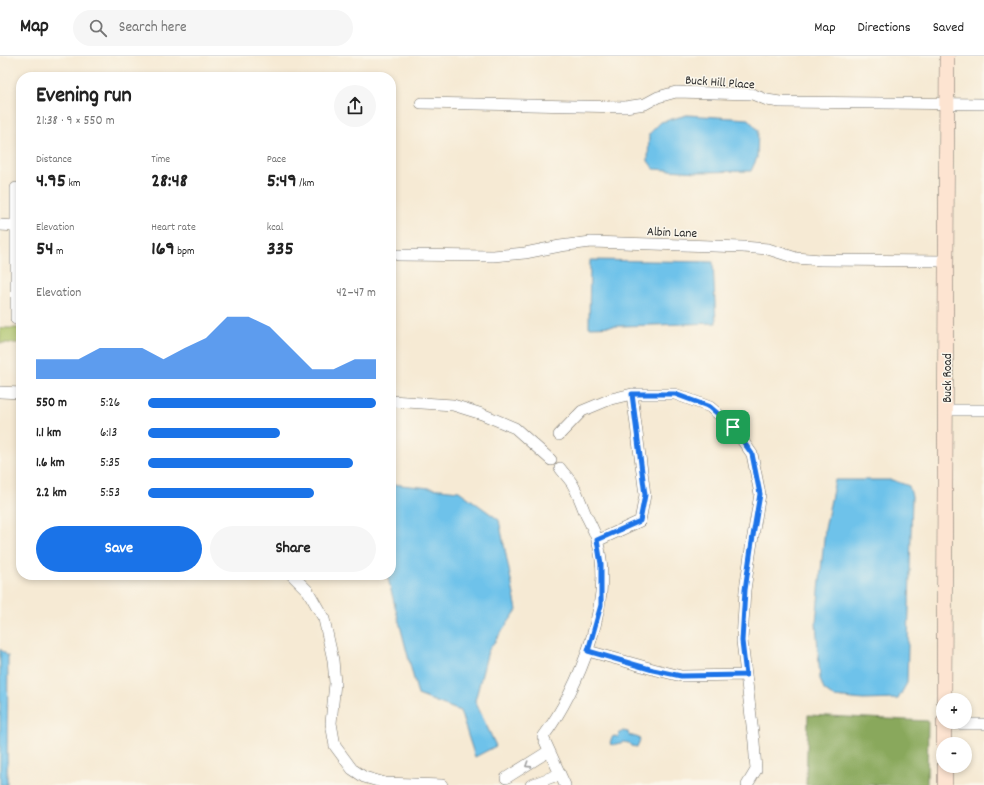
<!DOCTYPE html>
<html lang="en">
<head>
<meta charset="utf-8">
<style>
  body { margin:0; font-family:Dekko,sans-serif; background:#f6f6f6; color:#222; height:100vh; display:flex; flex-direction:column; font-size:15px; white-space:nowrap }
  * { box-sizing:border-box; margin:0 }
  p { font-size:13px; color:#767676 }
  .icon { flex:none; width:22px; height:22px; fill:none; stroke:currentColor; stroke-width:2; stroke-linecap:round; stroke-linejoin:round }
  .map { position:relative; flex:1; overflow:hidden }
  .panel { position:absolute; left:16px; top:16px; width:380px; height:508px; display:flex; flex-direction:column; background:#fff; border-radius:16px; box-shadow:0 2px 6px #0003 }
  .panel>* { flex:none }
  .controls { position:absolute; left:936px; top:637px; display:grid; gap:8px }
  .controls a { display:grid; place-items:center; width:36px; height:36px; border-radius:50%; background:#fff; box-shadow:0 2px 6px #0003; font-size:20px }
  .pin { position:absolute; display:grid; place-items:center; width:34px; height:34px; color:#fff; margin:-17px; border-radius:8px; box-shadow:0 2px 6px #0006 }
  .round { display:grid; place-items:center; flex:none; width:42px; height:42px; border-radius:21px; background:#f6f6f6 }
  .head { display:flex; align-items:center; justify-content:space-between; height:68px; padding:0 20px }
  h1 { font-size:22px; font-weight:700; line-height:30px }
  .figures { display:grid; grid-template-columns:repeat(3,1fr); gap:6px; height:68px; padding:4px 20px }
  .figures div { display:grid; align-content:center }
  .figures b { font-size:20px; font-weight:700 }
  .figures small { font-size:11px; font-weight:400 }
  .figures p { font-size:11px }
  .chart { height:112px; padding:8px 20px }
  .chart p { display:flex; justify-content:space-between }
  .chart svg { width:100%; height:72px; margin-top:4px; fill:#1a73e8; opacity:.7 }
  .action { display:flex; gap:8px; margin-top:auto; padding:8px 20px }
  .action a { flex:1; height:46px; border-radius:24px; background:#1a73e8; color:#fff; font-size:16px; font-weight:700; line-height:46px; text-align:center }
  .action a+a { background:#f6f6f6; color:#222 }
  ul { padding:0 20px; list-style:none; font-size:13px }
  li { display:grid; grid-template-columns:64px 48px 1fr; align-items:center; height:30px }
  li i { height:10px; border-radius:5px; background:#1a73e8 }
  header { display:flex; align-items:center; gap:24px; box-sizing:border-box; height:56px; padding:0 20px; background:#fff; border-bottom:1px solid #e0e0e0 }
  header strong { font-size:19px }
  nav { display:flex; gap:22px; margin-inline-start:auto; font-size:14px }
  .search { width:280px; height:36px; background:#f6f6f6; display:flex; align-items:center; gap:10px; box-sizing:border-box; padding:0 14px; border-radius:22px; color:#767676; font-size:15px }
  .map>svg:first-child { display:block }
  .green { fill:#acc267; stroke:#6c7649 }
  .forest { fill:#89a85c; stroke:#5a6a44 }
  .water { fill:#6ec2ea; stroke:#4c768a }
  .lines { fill:none; stroke-linecap:round; stroke-linejoin:round }
  .street-casing { stroke:#726e66; stroke-width:12 }
  .secondary-casing { stroke:#726e66; stroke-width:16 }
  .street { stroke:#fff; stroke-width:11 }
  .secondary { stroke:#fde4d1; stroke-width:15 }
  .oneway { stroke:#a0a0a0 }
  .route-casing { stroke:#fff; stroke-width:8 }
  .route { stroke:#1a73e8; stroke-width:5 }
  .labels { text-anchor:middle; stroke-width:3; stroke-linejoin:round; paint-order:stroke }
  .street-label { font-size:13px; fill:#2b2b2b; stroke:#fbf7ec }
</style>
</head>
<body>
<header>
<strong>Map</strong>
<div class="search"><svg class="icon" aria-label="search" viewBox="0 0 24 24"><circle cx="10" cy="10" r="6"/><path d="M15 15l6 6"/></svg>Search here</div>
<nav><a>Map</a><a>Directions</a><a>Saved</a></nav>
</header>
<div class="map">
<svg width="984" height="729" viewBox="0 0 984 729">
  <rect width="100%" height="100%" fill="#fbf7ec"/>
  <filter id="ink" filterUnits="userSpaceOnUse"><feTurbulence type="fractalNoise" baseFrequency=".025" numOctaves="2"/><feDisplacementMap in="SourceGraphic" scale="8" xChannelSelector="R" yChannelSelector="G"/><feConvolveMatrix kernelMatrix="1 2 1 2 8 2 1 2 1" color-interpolation-filters="sRGB"/></filter>
  <filter id="wash" filterUnits="userSpaceOnUse"><feTurbulence type="fractalNoise" baseFrequency=".012" numOctaves="4" result="noise"/><feDisplacementMap in="SourceGraphic" scale="16" xChannelSelector="R" yChannelSelector="G"/><feGaussianBlur stdDeviation="0.9" result="paint"/><feColorMatrix in="noise" values="0 0 0 0 0 0 0 0 0 0 0 0 0 0 0 0 0 1.4 0 .05"/><feComposite in="paint" operator="in"/></filter>
  <g filter="url(#wash)">
    <rect width="100%" height="100%" fill="#f6ead4"/>
    <!-- green -->
    <path class="green" d="M0,272H21V287H0Z"/>
    <!-- forest -->
    <path class="forest" d="M808,659L928,665L927,729H806Z"/>
    <!-- water -->
    <path class="water" d="M687,59L748,63L758,74L757,102L751,115L698,116L654,113L648,105L649,78L661,66Z
      M590,204L713,206L716,267L589,271Z
      M835,424H892L909,430L912,440L907,627L898,643L863,644L834,641L824,634L820,623L816,566L825,473Z
      M391,428L459,435L499,464L517,554L488,595L475,645L496,690L475,701L460,655L418,639L387,519H391Z
      M0,593L8,600L7,729H0Z
      M623,675L628,676L629,679L639,682L640,684L637,691L631,690L629,687L624,686L612,689L610,687L612,681L615,680L618,681L620,677Z"/>
  </g>
  <g filter="url(#ink)">
    <g class="lines">
      <!-- street casing -->
      <g class="street-casing">
        <path id="street" d="M421,47L625,51L645,48L658,41L676,36L752,38L767,44L780,46L984,48
          M0,169L16,170V228H21
          M16,170V132
          M398,199L493,200L525,197L560,190L591,186L743,191L768,193L796,202L821,204L946,205
          M16,263V228
          M0,336L21,337
          M391,345L453,349L482,358L515,372L551,404
          M946,354H984
          M559,379L582,355L611,343L632,338H675L710,351L733,371L752,398L760,438L751,492L745,534L742,585L754,686L756,714L747,729
          M560,412C564,418 571,424 574,431C579,440 582,450 586,459C590,467 595,476 597,484C615,543 579,633 543,681L565,729
          M597,485L640,465L645,439L632,338
          M292,519L308,535L324,563L333,604L335,627L331,667L335,690L352,713L364,721L385,727L442,729
          M588,595L653,613L681,620L746,619
          M944,668H984
          M506,722L549,695
          M531,729L560,718"/>
      </g>
      <!-- secondary casing -->
      <g class="secondary-casing">
        <path id="secondary" d="M944,644L947,0
          M944,666V688
          M945,710V729"/>
      </g>
      <!-- street -->
      <use href="#street" class="street"/>
      <!-- secondary -->
      <use href="#secondary" class="secondary"/>
    </g>
    <!-- one-way arrows -->
    <defs><path id="oneway-chevron" d="M-2-3.5L2.5 0L-2 3.5" fill="none" stroke-width="1.6" stroke-linecap="round" stroke-linejoin="round"/></defs>
    <use class="oneway" href="#oneway-chevron" transform="translate(528 709) rotate(147)"/>
  </g>
  <g class="lines" filter="url(#ink)">
    <!-- route casing -->
    <g class="route-casing">
      <path id="route" d="M632,338H675L710,351L733,371L752,398L760,438L751,492L745,534L742,585L746,619L681,620L653,614L588,595L601,549V508L597,484L640,465L645,439Z"/>
    </g>
    <!-- route -->
    <use href="#route" class="route"/>
  </g>
  <g class="labels">
    <!-- street labels -->
    <g class="street-label">
      <text transform="translate(720 25) rotate(4)" y="5">Buck Hill Place</text>
      <text transform="translate(672 175) rotate(2)" y="5">Albin Lane</text>
      <text transform="translate(946 322) rotate(-90)" y="5">Buck Road</text>
    </g>
  </g>
</svg>
<div class="controls">
<a>+</a>
<a>−</a>
</div>
<div class="pin" style="left:733px;top:371px;background:#1e9e55"><svg class="icon" aria-label="arrive" viewBox="0 0 24 24"><path d="M6 21V4h12l-3 4 3 4H6"/></svg></div>
<section class="panel">
<div class="head"><div><h1>Evening run</h1><p>21:38 · 9 × 550 m</p></div><a class="round"><svg class="icon" aria-label="share" viewBox="0 0 24 24"><path d="M12 15V3M7 8l5-5 5 5M5 13v7h14v-7"/></svg></a></div>
<div class="figures">
<div><p>Distance</p><b>4.95<small> km</small></b></div>
<div><p>Time</p><b>28:48</b></div>
<div><p>Pace</p><b>5:49<small> /km</small></b></div>
</div>
<div class="figures">
<div><p>Elevation</p><b>54<small> m</small></b></div>
<div><p>Heart rate</p><b>169<small> bpm</small></b></div>
<div><p>kcal</p><b>335</b></div>
</div>
<div class="chart"><p><span>Elevation</span>42–47 m</p>
<svg viewBox="0 0 160 44" preserveAspectRatio="none"><path d="M0 44V32L10 32L20 32L30 25L40 25L50 25L60 32L70 25L80 19L90 6L100 6L110 12L120 25L130 38L140 38L150 32L160 32V44z"/></svg>
</div>
<ul>
<li><b>550 m</b>5:26<i style="width:100%"></i></li>
<li><b>1.1 km</b>6:13<i style="width:58%"></i></li>
<li><b>1.6 km</b>5:35<i style="width:90%"></i></li>
<li><b>2.2 km</b>5:53<i style="width:73%"></i></li>
</ul>
<div class="action"><a>Save</a><a>Share</a></div>
</section>
</div>
</body>
</html>
